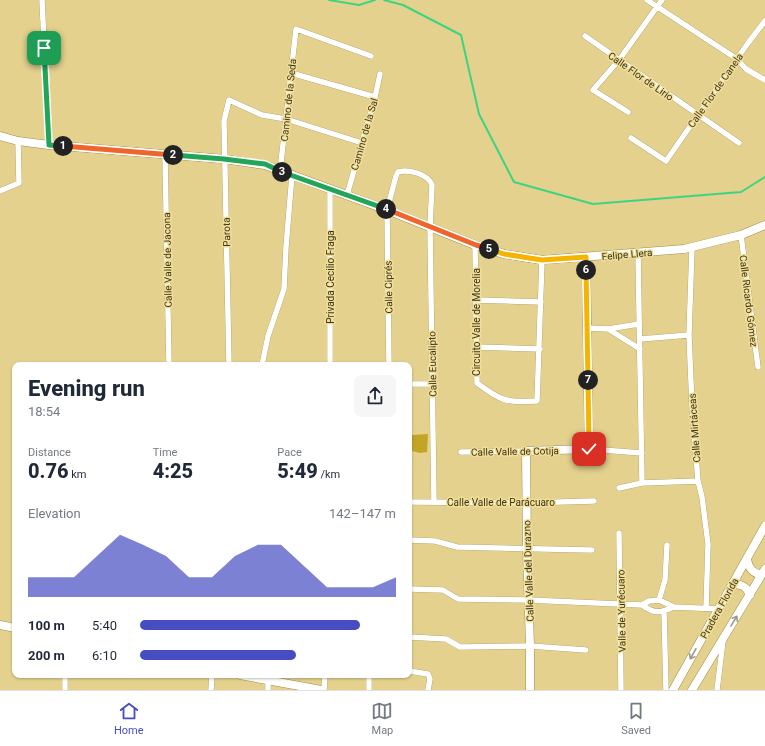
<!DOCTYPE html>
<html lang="en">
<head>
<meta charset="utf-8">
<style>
  body { margin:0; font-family:Roboto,sans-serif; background:#f6f6f7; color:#1f2937; height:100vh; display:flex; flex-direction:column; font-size:15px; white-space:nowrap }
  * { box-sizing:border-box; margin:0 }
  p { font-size:13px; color:#747a83 }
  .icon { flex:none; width:22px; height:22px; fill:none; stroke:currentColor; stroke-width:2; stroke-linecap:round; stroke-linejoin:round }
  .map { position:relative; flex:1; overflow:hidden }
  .details { position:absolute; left:12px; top:362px; width:400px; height:316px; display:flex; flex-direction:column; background:#fff; border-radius:8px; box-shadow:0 1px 3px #0004 }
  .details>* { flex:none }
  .pin { position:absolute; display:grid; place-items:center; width:34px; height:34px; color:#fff; margin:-17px; border-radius:8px; box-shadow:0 2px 6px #0006 }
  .km { position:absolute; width:20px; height:20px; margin:-10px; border-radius:50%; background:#222; color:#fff; font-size:11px; line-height:20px; text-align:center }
  .round { display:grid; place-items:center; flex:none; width:42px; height:42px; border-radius:8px; background:#f6f6f7 }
  .summary { display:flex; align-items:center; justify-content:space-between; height:68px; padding:0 16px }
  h1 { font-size:22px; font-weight:800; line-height:30px }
  .metrics { display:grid; grid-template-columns:repeat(3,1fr); gap:6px; height:68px; padding:4px 16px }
  .metrics div { display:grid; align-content:center }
  .metrics b { font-size:20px; font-weight:800 }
  .metrics small { font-size:11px; font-weight:400 }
  .metrics p { font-size:11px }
  .chart { height:112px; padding:8px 16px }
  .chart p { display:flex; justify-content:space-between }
  .chart svg { width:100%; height:72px; margin-top:4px; fill:#464dc3; opacity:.7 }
  ul { padding:0 16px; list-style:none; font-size:13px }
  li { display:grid; grid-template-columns:64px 48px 1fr; align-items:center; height:30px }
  li i { height:10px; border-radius:5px; background:#464dc3 }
  .dock { display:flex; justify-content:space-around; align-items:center; height:56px; border-top:1px solid #e0e1e3; background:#fff; font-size:11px; color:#747a83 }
  .dock a { display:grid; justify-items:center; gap:2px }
  .dock .on { color:#464dc3 }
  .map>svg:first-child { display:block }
  .green { fill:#c2a525 }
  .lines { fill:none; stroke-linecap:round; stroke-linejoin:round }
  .stream { stroke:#3ed383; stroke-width:2 }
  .street-casing { stroke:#a08e4b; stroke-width:6 }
  .secondary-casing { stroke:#a08e4b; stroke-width:9 }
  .street { stroke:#fff; stroke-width:5.5 }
  .secondary { stroke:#fff; stroke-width:8 }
  .oneway { stroke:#9e9a8c }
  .split-1-casing { stroke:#fff; stroke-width:8 }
  .split-2-casing { stroke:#fff; stroke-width:8 }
  .split-3-casing { stroke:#fff; stroke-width:8 }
  .split-4-casing { stroke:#fff; stroke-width:8 }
  .split-5-casing { stroke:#fff; stroke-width:8 }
  .split-6-casing { stroke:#fff; stroke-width:8 }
  .split-7-casing { stroke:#fff; stroke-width:8 }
  .split-8-casing { stroke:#fff; stroke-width:8 }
  .split-1 { stroke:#22a559; stroke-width:5 }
  .split-2 { stroke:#f0652b; stroke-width:5 }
  .split-3 { stroke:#22a559; stroke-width:5 }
  .split-4 { stroke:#22a559; stroke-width:5 }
  .split-5 { stroke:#f0652b; stroke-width:5 }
  .split-6 { stroke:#f5b400; stroke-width:5 }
  .split-7 { stroke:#f5b400; stroke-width:5 }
  .split-8 { stroke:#f5b400; stroke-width:5 }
  .labels { text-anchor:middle; stroke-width:3; stroke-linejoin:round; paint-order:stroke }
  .street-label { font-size:10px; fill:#3d361a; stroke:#f1de99 }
</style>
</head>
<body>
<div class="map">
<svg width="765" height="690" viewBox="0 0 765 690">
  <rect width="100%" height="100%" fill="#e3d18d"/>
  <!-- green -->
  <path class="green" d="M428,434L427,452L420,453L412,451V435Z"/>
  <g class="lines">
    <!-- stream -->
    <path class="stream" d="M329,0L359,5L375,0
      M384,0L403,5L461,35L479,114L514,182L593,204L741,192L765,177"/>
    <!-- street casing -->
    <g class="street-casing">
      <path id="street" d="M42,0L49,145
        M647,0L737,59L746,69L765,80
        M585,36L739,143
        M291,73L375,97
        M628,112L593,90L619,60L662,0
        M631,138L666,161L748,43L765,21
        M165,155L169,365
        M280,171L296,29L371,56
        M330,189V365
        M0,191L19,183L18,141
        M347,195L375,97L380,74
        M741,235L758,367
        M475,245L477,383C501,401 506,403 537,401L542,260
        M692,247L689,335L692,406L698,481L702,497L708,544L706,609
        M638,253L642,483
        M476,300L541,302
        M587,328L608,329L639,324
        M608,329L640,349
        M640,339L689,335
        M476,347L540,349
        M229,365L224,121L229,100L262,115L286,119L362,143
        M262,365L268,336L284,289L286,247L292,175
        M389,365L387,210L396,176L398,172C409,169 428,174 432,185L430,226L434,502
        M409,384H432
        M589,449L642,453
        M461,452L526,451
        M619,488L642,483L698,481
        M409,502L526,503L594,501
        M619,533L621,690
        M409,540L435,541L457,547L592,550
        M409,589L443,590L458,599L528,600L642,605L649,601L659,600L674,607L719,609
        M659,600L665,580L667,545
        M642,605C654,614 660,613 674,607
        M664,611L666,690
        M409,637L446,639L460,647L530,646L586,650
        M409,671L428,674L430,679L428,690
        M65,675V690
        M211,690L212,675
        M268,690V681
        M324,690L325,675
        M369,690V675
        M717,690L723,641"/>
    </g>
    <!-- secondary casing -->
    <g class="secondary-casing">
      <path id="secondary" d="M0,136L18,141L49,145L224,159L265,165L387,210L475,245L504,254L542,260L684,249L741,235L765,225
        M747,560C749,569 753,573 761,575
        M733,584C742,584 747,587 750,595
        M0,625L15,628
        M240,675L321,690
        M530,690V646L527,549L526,451L589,449L586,257
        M673,690L765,526
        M692,690L765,569"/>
    </g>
    <!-- street -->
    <use href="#street" class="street"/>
    <!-- secondary -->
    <use href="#secondary" class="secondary"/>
  </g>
  <!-- one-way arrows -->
  <defs><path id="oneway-shaft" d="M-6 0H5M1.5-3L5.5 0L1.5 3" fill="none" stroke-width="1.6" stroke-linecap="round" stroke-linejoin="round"/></defs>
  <g class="oneway">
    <use href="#oneway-shaft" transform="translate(734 621) rotate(-58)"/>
    <use href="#oneway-shaft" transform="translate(693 654) rotate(119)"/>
  </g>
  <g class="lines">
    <!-- split-1 casing -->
    <g class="split-1-casing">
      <path id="split-1" d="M44,48L49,145L63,146"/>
    </g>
    <!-- split-2 casing -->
    <g class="split-2-casing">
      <path id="split-2" d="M63,146L173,155"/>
    </g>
    <!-- split-3 casing -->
    <g class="split-3-casing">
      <path id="split-3" d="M173,155L224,159L265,164L282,172"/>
    </g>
    <!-- split-4 casing -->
    <g class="split-4-casing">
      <path id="split-4" d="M282,172L386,209"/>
    </g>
    <!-- split-5 casing -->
    <g class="split-5-casing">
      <path id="split-5" d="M386,209L476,245L489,249"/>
    </g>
    <!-- split-6 casing -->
    <g class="split-6-casing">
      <path id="split-6" d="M489,249L504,254L542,260L586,257V270"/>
    </g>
    <!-- split-7 casing -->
    <g class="split-7-casing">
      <path id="split-7" d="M586,270L588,380"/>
    </g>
    <!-- split-8 casing -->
    <g class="split-8-casing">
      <path id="split-8" d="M588,380L589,449"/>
    </g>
    <!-- split-1 -->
    <use href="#split-1" class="split-1"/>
    <!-- split-2 -->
    <use href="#split-2" class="split-2"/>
    <!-- split-3 -->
    <use href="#split-3" class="split-3"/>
    <!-- split-4 -->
    <use href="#split-4" class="split-4"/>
    <!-- split-5 -->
    <use href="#split-5" class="split-5"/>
    <!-- split-6 -->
    <use href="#split-6" class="split-6"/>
    <!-- split-7 -->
    <use href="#split-7" class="split-7"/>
    <!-- split-8 -->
    <use href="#split-8" class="split-8"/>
  </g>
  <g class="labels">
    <!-- street labels -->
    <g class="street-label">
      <text transform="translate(641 76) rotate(35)" y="4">Calle Flor de Lirio</text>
      <text transform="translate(715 90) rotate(-55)" y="4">Calle Flor de Canela</text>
      <text transform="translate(288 100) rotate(-84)" y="4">Camino de la Seda</text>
      <text transform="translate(364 134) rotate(-74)" y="4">Camino de la Sal</text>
      <text transform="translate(226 232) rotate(-91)" y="4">Parota</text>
      <text transform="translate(627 254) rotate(-5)" y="4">Felipe Llera</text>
      <text transform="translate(167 260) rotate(-91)" y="4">Calle Valle de Jacona</text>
      <text transform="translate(330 277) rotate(-90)" y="4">Privada Cecilio Fraga</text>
      <text transform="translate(388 287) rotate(-91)" y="4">Calle Ciprés</text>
      <text transform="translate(749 301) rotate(83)" y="4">Calle Ricardo Gómez</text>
      <text transform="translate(476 322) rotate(-90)" y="4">Circuito Valle de Morelia</text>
      <text transform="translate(432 364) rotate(-91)" y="4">Calle Eucalipto</text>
      <text transform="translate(694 428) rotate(-94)" y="4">Calle Mirtáceas</text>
      <text transform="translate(515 451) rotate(-1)" y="4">Calle Valle de Cotija</text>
      <text x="501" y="506">Calle Valle de Parácuaro</text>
      <text transform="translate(528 571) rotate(-92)" y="4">Calle Valle del Durazno</text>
      <text transform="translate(719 608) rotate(-61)" y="4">Pradera Florida</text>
      <text transform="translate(621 611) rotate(-91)" y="4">Valle de Yurécuaro</text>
    </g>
  </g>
</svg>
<div class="pin" style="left:44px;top:48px;background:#1e9e55"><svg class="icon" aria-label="arrive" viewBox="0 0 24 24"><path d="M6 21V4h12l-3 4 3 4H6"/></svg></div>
<div class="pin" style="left:589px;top:449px;background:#d93025"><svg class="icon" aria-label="check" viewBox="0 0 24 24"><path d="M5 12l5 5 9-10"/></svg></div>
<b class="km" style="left:63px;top:146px">1</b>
<b class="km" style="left:173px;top:155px">2</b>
<b class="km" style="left:282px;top:172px">3</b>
<b class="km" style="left:386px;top:209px">4</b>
<b class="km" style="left:489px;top:249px">5</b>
<b class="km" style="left:586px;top:270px">6</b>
<b class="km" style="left:588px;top:380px">7</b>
<section class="details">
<div class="summary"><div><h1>Evening run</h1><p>18:54</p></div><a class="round"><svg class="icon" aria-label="share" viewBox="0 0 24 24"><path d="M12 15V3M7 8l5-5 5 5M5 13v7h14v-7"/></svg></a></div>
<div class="metrics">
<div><p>Distance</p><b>0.76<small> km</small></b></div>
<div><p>Time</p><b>4:25</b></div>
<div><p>Pace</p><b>5:49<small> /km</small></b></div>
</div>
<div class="chart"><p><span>Elevation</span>142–147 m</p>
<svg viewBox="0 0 160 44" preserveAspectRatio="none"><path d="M0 44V32L10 32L20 32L30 19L40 6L50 12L60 19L70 32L80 32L90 19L100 12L110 12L120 25L130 38L140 38L150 38L160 32V44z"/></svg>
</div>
<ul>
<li><b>100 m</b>5:40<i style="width:86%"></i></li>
<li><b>200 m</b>6:10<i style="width:61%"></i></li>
</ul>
</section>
</div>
<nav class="dock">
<a class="on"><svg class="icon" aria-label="home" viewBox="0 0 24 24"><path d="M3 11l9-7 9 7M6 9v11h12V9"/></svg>Home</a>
<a><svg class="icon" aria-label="map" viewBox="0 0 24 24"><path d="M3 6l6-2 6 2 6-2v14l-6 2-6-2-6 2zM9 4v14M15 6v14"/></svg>Map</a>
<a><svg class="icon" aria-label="saved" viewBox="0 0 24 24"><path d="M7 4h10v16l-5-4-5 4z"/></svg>Saved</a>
</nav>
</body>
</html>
